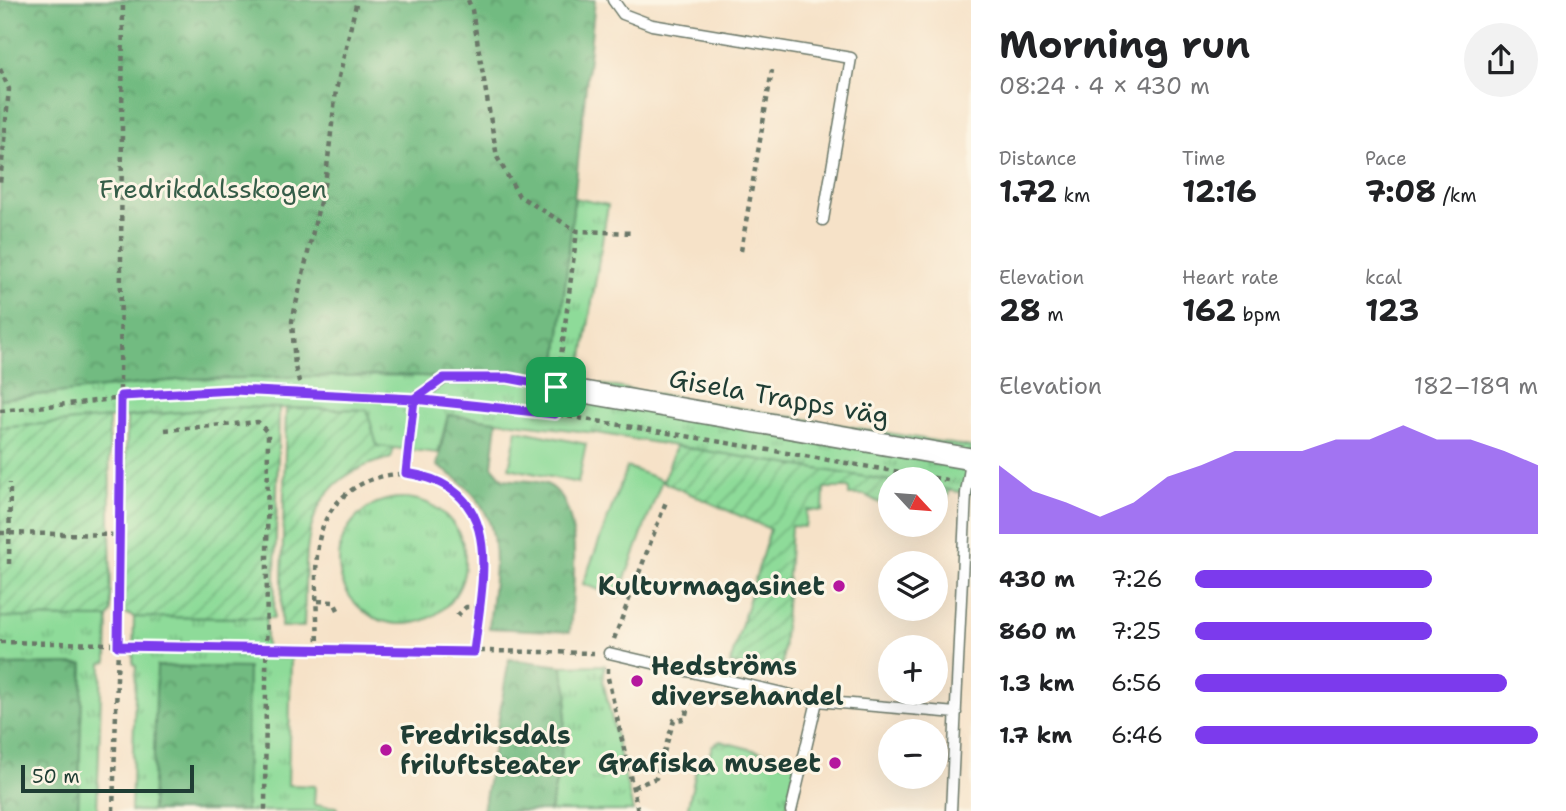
<!DOCTYPE html>
<html lang="en">
<head>
<meta charset="utf-8">
<style>
  body { margin:0; font-family:"Shantell Sans",sans-serif; background:#f2f2f2; color:#202124; height:100vh; display:flex; flex-direction:column; font-size:26px; white-space:nowrap }
  * { box-sizing:border-box; margin:0 }
  p { font-size:23px; color:#757577 }
  .icon { flex:none; width:38px; height:38px; fill:none; stroke:currentColor; stroke-width:2; stroke-linecap:round; stroke-linejoin:round }
  .map { position:relative; flex:1; overflow:hidden }
  .drawer { display:flex; flex-direction:column; background:#fff; width:595px }
  .drawer>* { flex:none }
  .needle { width:46px; rotate:116deg }
  .fabs { position:absolute; left:878px; top:467px; display:grid; gap:14px }
  .fabs a { display:grid; place-items:center; width:70px; height:70px; border-radius:50%; background:#fff; box-shadow:0 7px 28px #0002; font-size:35px }
  .scale { position:absolute; left:21px; bottom:18px; width:173px; box-sizing:border-box; padding-left:7px; border:4px solid #1f3d34; border-top:0; font-size:19px; line-height:24px; white-space:nowrap; color:#1f3d34; -webkit-text-stroke:5px #fcf5e5; paint-order:stroke }
  .pin { position:absolute; display:grid; place-items:center; width:60px; height:60px; color:#fff; margin:-30px; border-radius:14px; box-shadow:0 4px 10px #0006 }
  .round { display:grid; place-items:center; flex:none; width:74px; height:74px; border-radius:37px; background:#f2f2f2 }
  .summary { display:flex; align-items:center; justify-content:space-between; height:119px; padding:0 28px }
  h1 { font-size:38px; font-weight:700; line-height:52px }
  .figures { display:grid; grid-template-columns:repeat(3,1fr); gap:10px; height:119px; padding:7px 28px }
  .figures div { display:grid; align-content:center }
  .figures b { font-size:30px; font-weight:700 }
  .figures small { font-size:19px; font-weight:400 }
  .figures p { font-size:19px }
  .chart { height:196px; padding:14px 28px }
  .chart p { display:flex; justify-content:space-between }
  .chart svg { width:100%; height:126px; margin-top:7px; fill:#7c3aed; opacity:.7 }
  ul { padding:0 28px; list-style:none; font-size:23px }
  li { display:grid; grid-template-columns:112px 84px 1fr; align-items:center; height:52px }
  li i { height:18px; border-radius:9px; background:#7c3aed }
  main { display:flex; flex:1; min-height:0 }
  .map>svg:first-child { display:block }
  .grass { fill:url(#grass-tufts); stroke:#568c66; stroke-width:2 }
  .forest { fill:url(#forest-crowns); stroke:#487c5a; stroke-width:2 }
  .park { fill:#8edb99; stroke:#568c66; stroke-width:2 }
  .garden { fill:url(#garden-furrows); stroke:#568c66; stroke-width:2 }
  .lines { fill:none; stroke-linecap:round; stroke-linejoin:round }
  .service-casing { stroke:#6a7768; stroke-width:13 }
  .minor-casing { stroke:#6a7768; stroke-width:24 }
  .path { stroke:#6a7768; stroke-width:4.5; stroke-dasharray:5 5; stroke-linecap:butt }
  .service { stroke:#fff; stroke-width:10 }
  .minor { stroke:#fff; stroke-width:21 }
  .route-casing { stroke:#fff; stroke-width:14 }
  .route { stroke:#7c3aed; stroke-width:9 }
  .poi-dot { fill:#b5179e; stroke:#fcf5e5; stroke-width:2.5 }
  .labels { text-anchor:middle; stroke-width:6; stroke-linejoin:round; paint-order:stroke }
  .park-label { font-size:26px; fill:#355d48; stroke:#fcf5e5 }
  .street-label { font-size:26px; fill:#1f3d34; stroke:#fcf5e5 }
  .poi-label { font-size:26px; font-weight:bold; fill:#1f3d34; stroke:#fcf5e5; text-anchor:end }
</style>
</head>
<body>
<main>
<div class="map">
<svg width="971" height="811" viewBox="0 0 971 811">
  <defs>
    <pattern id="grass-tufts" width="24" height="20" patternUnits="userSpaceOnUse" patternTransform="scale(1.75)"><rect width="24" height="20" fill="#8edb99"/><path d="M3 7l-1-3M5 7V3M7 7l1-3M15 17l-1-3M17 17v-4M19 17l1-3" fill="none" stroke="#73b37e"/></pattern>
    <pattern id="forest-crowns" width="20" height="18" patternUnits="userSpaceOnUse" patternTransform="scale(1.75)"><rect width="20" height="18" fill="#72bb81"/><path d="M2 6a3 3 0 1 1 6 0M12 15a3 3 0 1 1 6 0" fill="none" stroke="#5d996a"/></pattern>
    <pattern id="garden-furrows" width="10" height="10" patternUnits="userSpaceOnUse" patternTransform="scale(1.75)"><rect width="10" height="10" fill="#8edb99"/><path d="M-1 1l2-2M0 10L10 0M9 11l2-2" fill="none" stroke="#73b37e"/></pattern>
  </defs>
  <rect width="100%" height="100%" fill="#fcf5e5"/>
  <filter id="ink" filterUnits="userSpaceOnUse"><feTurbulence type="fractalNoise" baseFrequency=".0143" numOctaves="2"/><feDisplacementMap in="SourceGraphic" scale="14" xChannelSelector="R" yChannelSelector="G"/><feConvolveMatrix kernelMatrix="1 2 1 2 8 2 1 2 1" color-interpolation-filters="sRGB"/></filter>
  <filter id="wash" filterUnits="userSpaceOnUse"><feTurbulence type="fractalNoise" baseFrequency=".00686" numOctaves="4" result="noise"/><feDisplacementMap in="SourceGraphic" scale="28" xChannelSelector="R" yChannelSelector="G"/><feGaussianBlur stdDeviation="1.57" result="paint"/><feColorMatrix in="noise" values="0 0 0 0 0 0 0 0 0 0 0 0 0 0 0 0 0 1.4 0 .05"/><feComposite in="paint" operator="in"/></filter>
  <g filter="url(#wash)">
    <rect width="100%" height="100%" fill="#f6e2c8"/>
    <!-- grass -->
    <path class="grass" d="M574,198L608,205L579,381L971,447V494L936,488V480L891,481L596,433L448,415L438,453L377,446L367,410L235,407L0,428V399L187,379L396,375L541,381L557,362Z
      M339 561a63 63 0 1 1 126 0a63 63 0 1 1-126 0Z
      M0,617L108,618L107,662L102,663L97,811H78L83,664L0,665Z
      M134,617L266,618V657L291,658L288,785L315,786L314,805L337,807L338,811H246L247,669L158,666L152,811H131L136,665L133,664Z
      M605,665L603,681L633,811H550L560,762L568,692L561,666Z
      M720,741L791,760L795,768L786,811H687L697,766L706,768L712,746Z"/>
    <!-- forest -->
    <path class="forest" d="M0,0H595L557,362L541,381L396,375L187,379L0,399Z
      M448,415L497,421L492,466L503,479C516,481 533,479 546,484C587,501 572,596 570,632L489,628C496,557 510,507 437,466Z
      M509,659L561,666L568,692L560,762L550,811H483Z
      M83,664L78,811H0V665Z
      M157,666L248,668L246,811H152Z"/>
    <!-- park -->
    <path class="park" d="M517,430L586,444L578,483L509,468Z
      M627,467L662,480L618,597L583,584Z"/>
    <!-- garden -->
    <path class="garden" d="M235,407L279,408L274,618L134,617L123,612L127,417Z
      M286,408L367,410L377,446L394,448L391,458C296,479 307,549 304,627H281Z
      M109,418L111,613L108,618L0,617V428Z
      M676,446L891,481V509L865,495H849V488H824L823,511L807,510L805,527L791,526L782,672L730,664L770,529L663,482Z
      M936,488L950,490L946,501L936,510Z"/>
  </g>
  <g filter="url(#ink)">
    <g class="lines">
      <!-- service casing -->
      <g class="service-casing">
        <path id="service" d="M613,0L623,14L652,25L851,58L823,220
          M414,399L445,378H508L578,391
          M609,653L817,701L791,811
          M817,701L956,713
          M951,811L966,493L971,462"/>
      </g>
      <!-- minor casing -->
      <g class="minor-casing">
        <path id="minor" d="M578,391L971,459"/>
      </g>
      <!-- path -->
      <path class="path" d="M468,0L472,10L497,157L519,196L577,231L634,233
        M0,69L9,89L0,183
        M741,251L772,70
        M559,372L577,231
        M302,392L295,367L292,321L326,176L336,90L357,0
        M439,402L555,414L953,481
        M0,411L191,391H282L399,398
        M165,430L258,422L268,433L265,811
        M406,473L413,415
        M0,533L119,535
        M9,564L10,483
        M318,601L334,602L340,614
        M457,616L466,607H479
        M614,639L667,499
        M0,642L594,653
        M318,650C318,615 311,557 323,526C345,469 428,455 466,503C476,516 481,532 485,548L474,652
        M608,668V678L638,811
        M634,787L656,778L674,720L685,719L692,687
        M113,811L118,646L123,0"/>
      <!-- service -->
      <use href="#service" class="service"/>
      <!-- minor -->
      <use href="#minor" class="minor"/>
    </g>
  </g>
  <g class="lines" filter="url(#ink)">
    <!-- route casing -->
    <g class="route-casing">
      <path id="route" d="M556,387L508,378H444L414,399L234,390L121,396L118,646L474,652C482,579 508,488 406,473L414,399L555,414L556,387"/>
    </g>
    <!-- route -->
    <use href="#route" class="route"/>
  </g>
  <!-- markers -->
  <g class="poi-dot">
    <circle cx="839" cy="586" r="7"/>
    <circle cx="637" cy="681" r="7"/>
    <circle cx="386" cy="750" r="7"/>
    <circle cx="835" cy="763" r="7"/>
  </g>
  <g class="labels">
    <!-- park labels -->
    <g class="park-label">
      <text x="213" y="198">Fredrikdalsskogen</text>
    </g>
    <!-- street labels -->
    <g class="street-label">
      <text transform="translate(779 397) rotate(10)" y="9">Gisela Trapps väg</text>
    </g>
    <!-- poi labels -->
    <g class="poi-label">
      <text x="825" y="595">Kulturmagasinet</text>
      <text x="651" y="675" text-anchor="start">Hedströms<tspan x="651" dy="30">diversehandel</tspan></text>
      <text x="400" y="744" text-anchor="start">Fredriksdals<tspan x="400" dy="30">friluftsteater</tspan></text>
      <text x="821" y="772">Grafiska museet</text>
    </g>
  </g>
</svg>
<div class="fabs">
<a><svg class="needle" viewBox="-14 -14 28 28"><path d="M0-13l5 13h-10z" fill="#e53935"/><path d="M0 13l5-13h-10z" fill="#757577"/></svg></a>
<a><svg class="icon" aria-label="layers" viewBox="0 0 24 24"><path d="M12 4l9 5-9 5-9-5zM3 14l9 5 9-5"/></svg></a>
<a>+</a>
<a>−</a>
</div>
<div class="scale">50 m</div>
<div class="pin" style="left:556px;top:387px;background:#1e9e55"><svg class="icon" aria-label="arrive" viewBox="0 0 24 24"><path d="M6 21V4h12l-3 4 3 4H6"/></svg></div>
</div>
<section class="drawer">
<div class="summary"><div><h1>Morning run</h1><p>08:24 · 4 × 430 m</p></div><a class="round"><svg class="icon" aria-label="share" viewBox="0 0 24 24"><path d="M12 15V3M7 8l5-5 5 5M5 13v7h14v-7"/></svg></a></div>
<div class="figures">
<div><p>Distance</p><b>1.72<small> km</small></b></div>
<div><p>Time</p><b>12:16</b></div>
<div><p>Pace</p><b>7:08<small> /km</small></b></div>
</div>
<div class="figures">
<div><p>Elevation</p><b>28<small> m</small></b></div>
<div><p>Heart rate</p><b>162<small> bpm</small></b></div>
<div><p>kcal</p><b>123</b></div>
</div>
<div class="chart"><p><span>Elevation</span>182–189 m</p>
<svg viewBox="0 0 160 44" preserveAspectRatio="none"><path d="M0 44V20L10 29L20 33L30 38L40 33L50 24L60 20L70 15L80 15L90 15L100 11L110 11L120 6L130 11L140 11L150 15L160 20V44z"/></svg>
</div>
<ul>
<li><b>430 m</b>7:26<i style="width:69%"></i></li>
<li><b>860 m</b>7:25<i style="width:69%"></i></li>
<li><b>1.3 km</b>6:56<i style="width:91%"></i></li>
<li><b>1.7 km</b>6:46<i style="width:100%"></i></li>
</ul>
</section>
</main>
</body>
</html>
